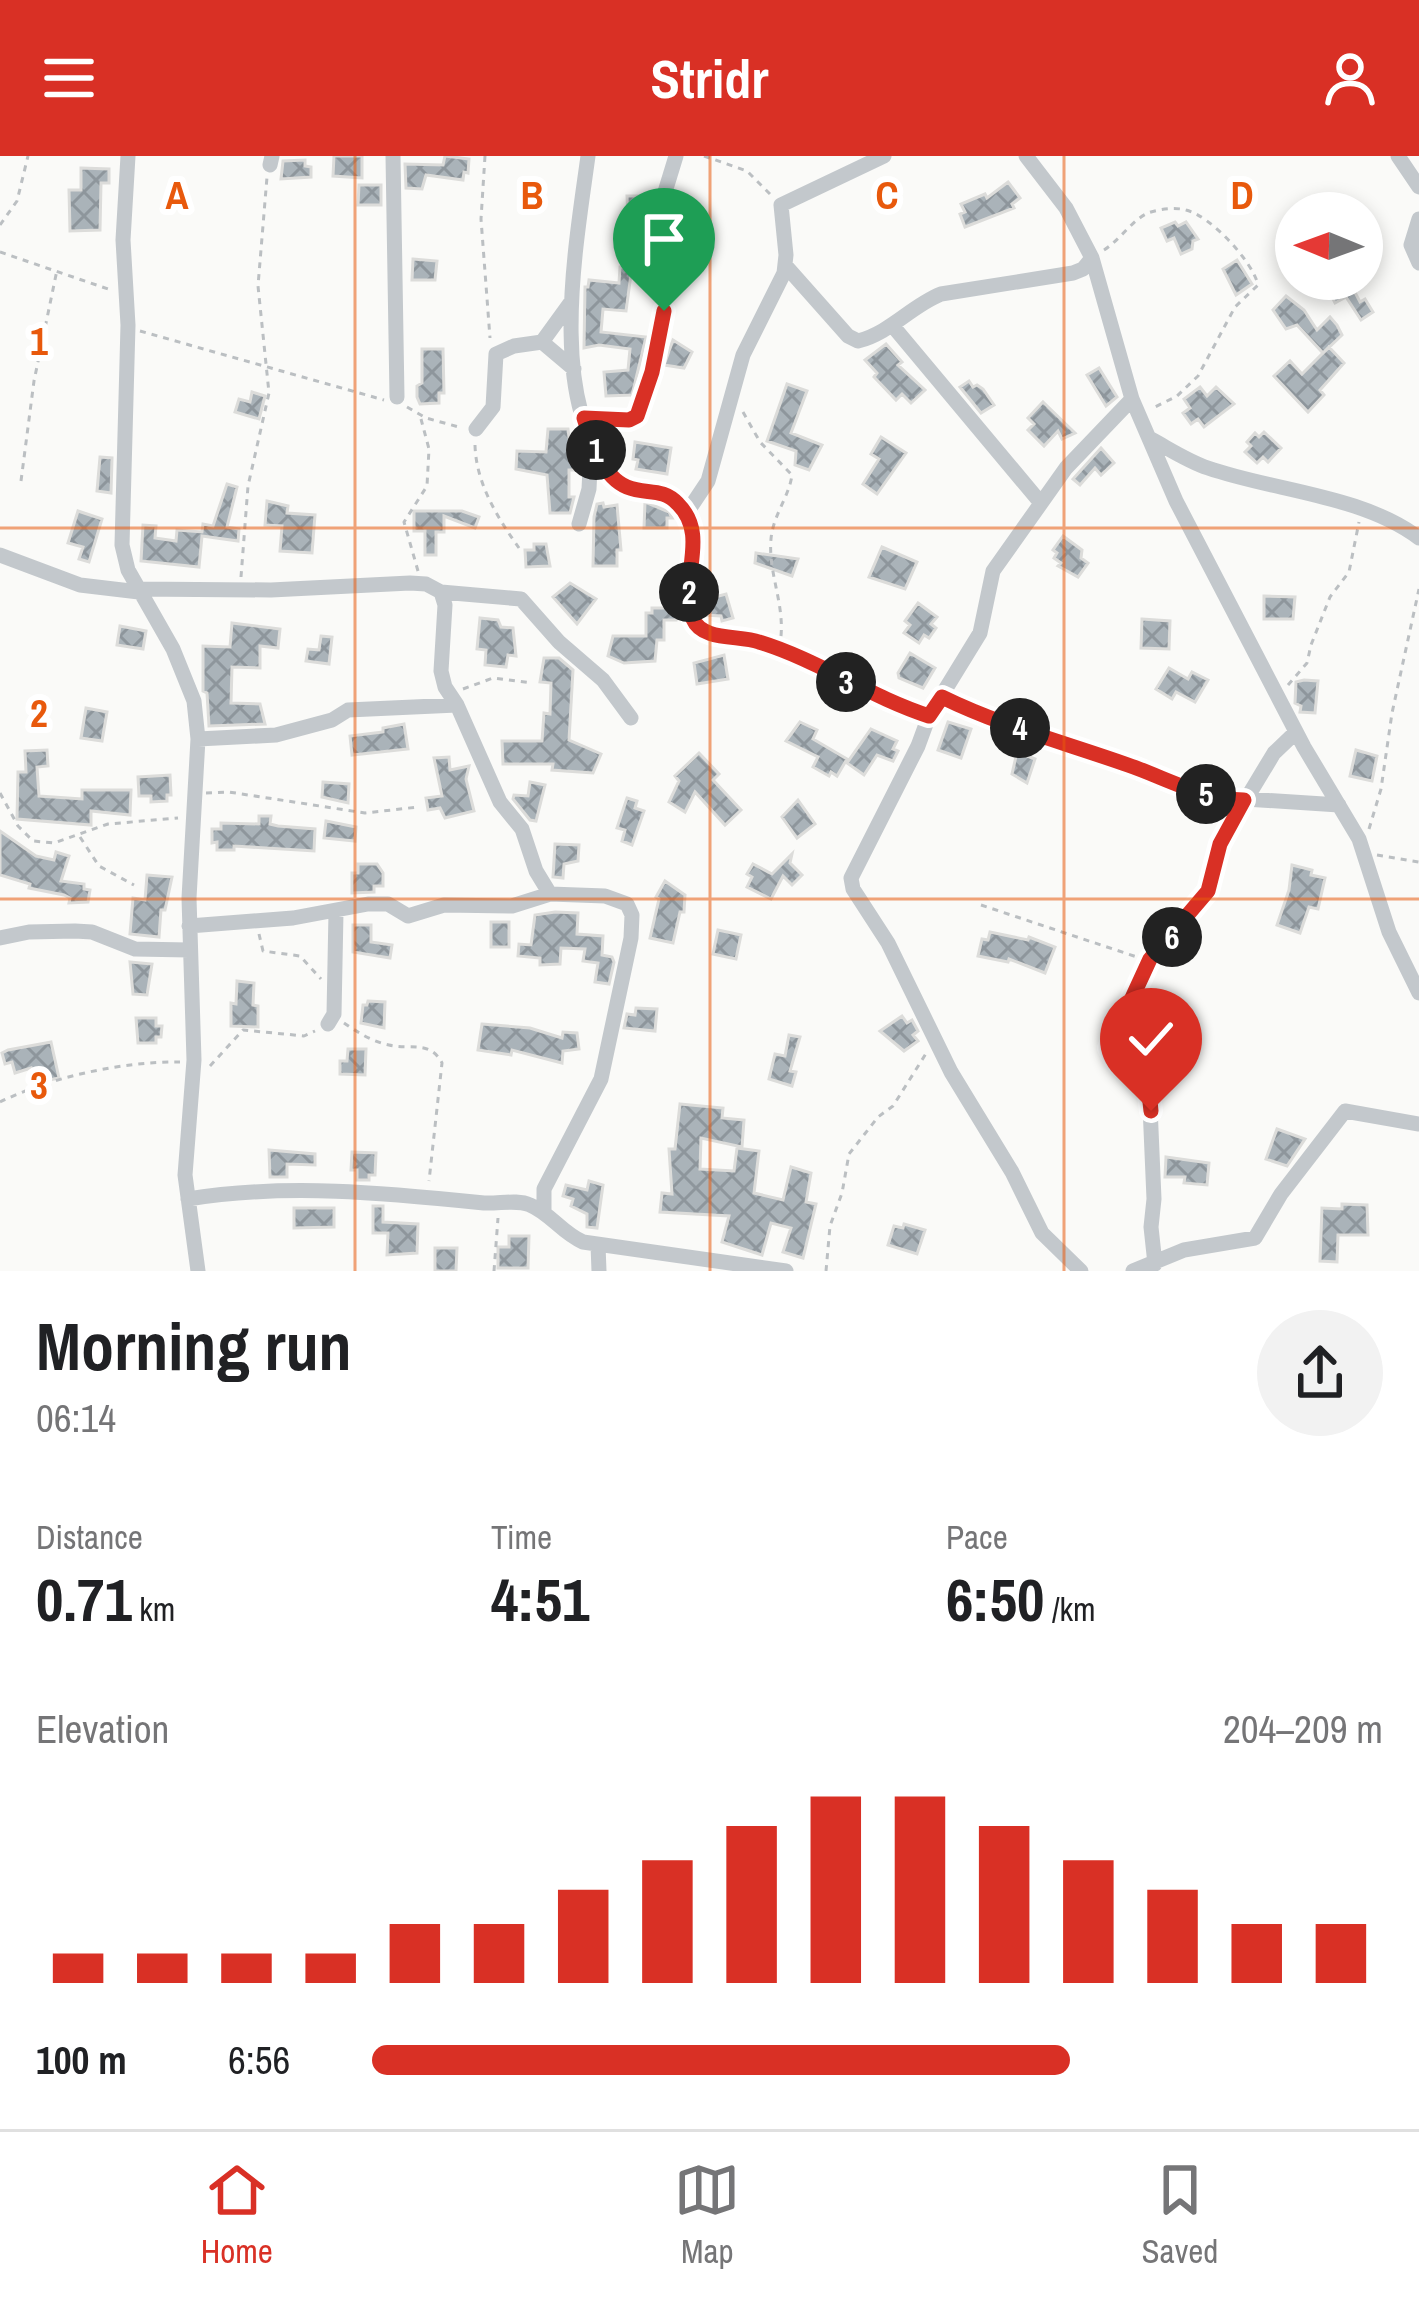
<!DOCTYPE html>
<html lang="en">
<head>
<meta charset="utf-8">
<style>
  body { margin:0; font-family:"Archivo Narrow",sans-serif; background:#f2f2f2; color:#202124; height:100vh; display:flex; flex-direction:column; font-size:45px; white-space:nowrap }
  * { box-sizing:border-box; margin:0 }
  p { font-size:39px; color:#757577 }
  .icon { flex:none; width:66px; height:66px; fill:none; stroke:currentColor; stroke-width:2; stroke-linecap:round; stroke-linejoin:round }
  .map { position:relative; height:1115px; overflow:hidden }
  .details { display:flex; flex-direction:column; background:#fff; flex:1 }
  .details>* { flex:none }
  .needle { width:78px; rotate:271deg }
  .buttons { position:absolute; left:1275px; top:36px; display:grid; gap:24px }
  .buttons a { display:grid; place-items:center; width:108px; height:108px; border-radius:50%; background:#fff; box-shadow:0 6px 18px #0003; font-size:60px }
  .pin { position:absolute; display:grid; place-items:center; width:102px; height:102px; color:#fff; margin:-123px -51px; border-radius:50% 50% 50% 0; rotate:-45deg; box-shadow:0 0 12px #0007 }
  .pin .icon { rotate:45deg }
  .km { position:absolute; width:60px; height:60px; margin:-30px; border-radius:50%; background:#222; color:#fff; font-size:33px; line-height:60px; text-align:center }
  .round { display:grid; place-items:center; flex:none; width:126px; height:126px; border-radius:63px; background:#f2f2f2 }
  .overview { display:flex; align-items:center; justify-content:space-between; height:204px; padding:0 36px }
  h1 { font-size:66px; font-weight:700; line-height:90px }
  .figures { display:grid; grid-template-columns:repeat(3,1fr); gap:18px; height:204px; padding:12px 36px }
  .figures div { display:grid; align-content:center }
  .figures b { font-size:60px; font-weight:700 }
  .figures small { font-size:33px; font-weight:400 }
  .figures p { font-size:33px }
  .chart { height:336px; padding:24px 36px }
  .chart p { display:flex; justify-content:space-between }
  .chart svg { width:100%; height:216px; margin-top:12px; stroke:#d93025; stroke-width:6 }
  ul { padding:0 36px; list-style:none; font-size:39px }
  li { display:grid; grid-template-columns:192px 144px 1fr; align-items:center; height:90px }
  li i { height:30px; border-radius:15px; background:#d93025 }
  header { display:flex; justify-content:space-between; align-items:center; height:156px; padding:0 36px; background:#d93025; color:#fff; font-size:54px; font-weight:700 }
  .tab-bar { display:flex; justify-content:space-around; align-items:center; height:168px; border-top:3px solid #e0e0e0; background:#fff; font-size:33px; color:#757577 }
  .tab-bar a { display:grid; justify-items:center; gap:6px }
  .tab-bar .current { color:#d93025 }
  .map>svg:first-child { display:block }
  .building { fill:url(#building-cross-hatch); stroke:#dcdcda; stroke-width:3 }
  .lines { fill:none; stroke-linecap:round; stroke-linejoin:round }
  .path { stroke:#bbbfc2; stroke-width:3; stroke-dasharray:6 6; stroke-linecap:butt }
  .minor { stroke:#c3c8cc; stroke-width:15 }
  .route-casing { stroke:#fff; stroke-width:24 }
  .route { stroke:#d93025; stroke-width:15 }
  .grid { fill:none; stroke:#e8590c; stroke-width:3; stroke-opacity:0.55 }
  .grid-label { font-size:39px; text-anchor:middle; font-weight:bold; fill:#e8590c; stroke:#fff; stroke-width:12; stroke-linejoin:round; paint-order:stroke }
</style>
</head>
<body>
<header><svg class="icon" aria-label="menu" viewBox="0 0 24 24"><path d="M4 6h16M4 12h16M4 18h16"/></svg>Stridr<svg class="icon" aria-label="person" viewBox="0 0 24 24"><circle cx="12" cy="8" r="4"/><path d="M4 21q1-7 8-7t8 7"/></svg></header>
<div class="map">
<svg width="1419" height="1115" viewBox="0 0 1419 1115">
  <defs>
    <pattern id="building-cross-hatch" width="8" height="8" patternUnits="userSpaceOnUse" patternTransform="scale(3)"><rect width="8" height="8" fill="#aab3b9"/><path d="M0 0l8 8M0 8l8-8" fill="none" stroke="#8e969c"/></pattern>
  </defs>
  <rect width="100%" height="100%" fill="#fafaf8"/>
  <!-- building -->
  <path class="building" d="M334,0H362V22L333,20Z
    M445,0L469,3L468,17L464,16L463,24L426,19L422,33L406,32L405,8L443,9Z
    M305,4V10L311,11V21L281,23L283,5Z
    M81,12L109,13V27H101L100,74L70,75L69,34H81Z
    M1008,26L1020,42L1012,48L1014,52L965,71L960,58L965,56L961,48L985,38L987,42Z
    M359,29H381V49H358Z
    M627,40H651L646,64H628Z
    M1175,66L1178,70L1186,66L1198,83L1193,85L1192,93L1181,98L1174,82L1167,85L1161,72Z
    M413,103L437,105L435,124H412Z
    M1237,104L1252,128L1236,139L1223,113Z
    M620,111H632L626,155L603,153L601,176L646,181L632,239L606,240L604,216L628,214L630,193L599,189L584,192L585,131H588L589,124L619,127Z
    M1334,123H1348L1360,146L1365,143L1373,156L1361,164L1346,141L1335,147L1329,135L1339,130Z
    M1286,140L1304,154L1317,174L1330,161L1337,169L1342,179L1323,197L1297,169L1286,173L1273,154Z
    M673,184L692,196L684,212L664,209Z
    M886,188L902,206L898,209L925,234L911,247L902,238L896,244L874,221L877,217L865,204Z
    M1329,191L1344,207L1320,234L1324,239L1308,256L1274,220L1290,205L1302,218Z
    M422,193H443L444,237H439V247L420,248L417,241V230L422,227Z
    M1099,212L1117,241L1106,250L1087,219Z
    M969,225L973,231L977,229L983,233L994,249L981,257L960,231Z
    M787,228L807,235L791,277L822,289L809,314L795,309L796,295L767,285Z
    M1200,231L1207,240L1216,231L1234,248L1204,271L1198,263L1191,268L1183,257L1190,252L1184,243Z
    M252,236L265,240L259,263L235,256L239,243L250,246Z
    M1043,246L1075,277L1062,283L1058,275L1044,290L1028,274L1034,268L1028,262Z
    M548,273H568L571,297H579L578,314H569V341H574L570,357H550L547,319L516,313L517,295L546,296Z
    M1264,276L1281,292L1268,306L1263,301L1257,307L1245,296L1251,290L1247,286L1255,277L1259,281Z
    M881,281L906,297L877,338L863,328L879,303L871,298Z
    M635,286L671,292L667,318L636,313L638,304L633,303Z
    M1101,292L1114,307L1101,319L1095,312L1080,329L1073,323Z
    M100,301L112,302L111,337L97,335Z
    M227,328L237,331L227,371L239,373L238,385L202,380L199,411L141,405L143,369L156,370L155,382L176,385L177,374L202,376L203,368L213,370Z
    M267,345L288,350L287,357L315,359L312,397L280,395L282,370L265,369Z
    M645,346L669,356L672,362H667V372H644Z
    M603,347L604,351L617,349L621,394H617V410H593L594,361L597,348Z
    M78,355L102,363L89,406L79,403L83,391L68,387Z
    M414,355H462L479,361L475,372L444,360V376H436V399H425V375H414Z
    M1063,380L1082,394L1081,402L1088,407L1078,421L1058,410L1061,407L1054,402L1057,397L1053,394Z
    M534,388H546L550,410L526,411L525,394H534Z
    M882,391L917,406L905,433L869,421Z
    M756,397L798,403L792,420L755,407Z
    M570,427L596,443L577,468L553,441Z
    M703,430H715V441L726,438L733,462L722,465L721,460L705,459Z
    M1264,440L1295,441L1293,463H1264Z
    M918,447L937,461L931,468L936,472L929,482L924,479L919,487L904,477L910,469L905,465Z
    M652,452H676V464H664V484H657L655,505L624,507L608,500L613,480H646V457H652Z
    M480,462L498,464L501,471L513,472L516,500L508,499L506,511L485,509L486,494L477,493Z
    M1142,463L1170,465L1169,493L1141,492Z
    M232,467L280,473L278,492L260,490V512L232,511L231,547L260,548L265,568L209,570L207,537L203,535V490L230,491Z
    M120,470L146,475L143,493L117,489Z
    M321,480L332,481L329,508L306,505L308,493L319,494Z
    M910,497L935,512L923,532L899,522L898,517Z
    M724,499L728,523L697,528L694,507Z
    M544,502H559L573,514L569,584L601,598L593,617L552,614L553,608H503L502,585H542L544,557L550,558L551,527L540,526Z
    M1169,512L1188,523L1192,516L1208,524L1195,546L1176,536L1172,543L1156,533Z
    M1304,524L1318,525L1315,557L1300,556L1301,550L1295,547L1296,526Z
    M86,552L107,556L102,585L81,582Z
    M800,566L817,574L813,583L847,603L837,620L831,616L829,620L813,611L818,601L786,585Z
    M948,566L971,573L961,602L938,594Z
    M404,568L408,593L352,599L350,580L383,576V572Z
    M871,573L897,585L893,593L898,595L893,605L877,599L864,619L847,607Z
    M47,594L48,610L37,611L39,640L82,643V634H131L130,659L91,655V669L17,663L18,616H26L25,595Z
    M1356,594L1377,600L1372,625L1350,620Z
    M1017,596L1035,603L1027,627L1012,618Z
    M699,597L719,618L713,624L741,654L725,669L695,636L685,656L669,646L679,625L675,620Z
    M449,601L450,614L469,610L466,623L474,655L445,662L440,652L428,654L426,642L442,640L434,602Z
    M170,619L171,639H167V645L151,646V640H139L138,621Z
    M323,626L349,628L348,647L322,641Z
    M530,626L545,629L536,665L530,664L513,643L514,639L528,640Z
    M627,642L637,645L635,652L644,655L632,689L622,685L625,674L617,672Z
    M798,644L815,668L797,682L782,661Z
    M259,660H271L270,668L278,670L315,673L314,695L234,690V694H217V686L212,687V673H221V667L259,668Z
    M326,665L356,671L355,685L324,682Z
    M0,675L36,700L54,704L56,696L69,700L61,725L84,728V733L90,734L88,746L69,747L70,742L64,739L29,732L30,728L0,719Z
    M555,688L579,689L578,705L564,708L563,722L553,721Z
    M792,698L790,707L802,719L792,729L783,720L771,743L747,731L752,721L747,718L753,708L772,718Z
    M358,708H377L383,717V730H374V736L352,737V717H358Z
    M1292,709L1312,714L1311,719L1325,722L1318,753L1309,751L1300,777L1277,769L1289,734Z
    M147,719L172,721L165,754H161L159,781L130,778L133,742L145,744Z
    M665,725L685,739L684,756H680L673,787L650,782L659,743L656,741Z
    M555,756L578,757L577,778L603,780L602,799L612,801L614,806L609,828L595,826L598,807L583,805L585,793L561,792L560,808L540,809V802L518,800L519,788L531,789L535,759Z
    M491,766H509V791H491Z
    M353,769H371V786L392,789L390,802L353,796Z
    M718,774L741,779L736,803L713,798Z
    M990,776L1028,784L1029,781L1055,791L1045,817L1009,803L1008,806L978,800L982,783L988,784Z
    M130,806L152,808L147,839L133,838Z
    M237,825L254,827L253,849L258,850V871L231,870V847L236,848Z
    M368,845L385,846L384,872L361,867L363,849H367Z
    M636,852L657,853L655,875L624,872L627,858L635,859Z
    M902,860L907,867L912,864L918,875L913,879L918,885L904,895L880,875Z
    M136,862H156V870H162L161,881H156V887H138Z
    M482,868L530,872L562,882L563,876L577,877L579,893L563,895L562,907L512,894L511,899L478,894Z
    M1131,878L1153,893L1143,907L1129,902L1123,891Z
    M789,879L800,881L790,915L796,916L792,930L769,923L775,898L785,900Z
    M51,886L59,922L34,927L31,912L15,917L12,906L5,908L2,897L8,894Z
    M348,893H366L365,919L340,918V905H347Z
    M680,948L723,952L722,962L744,964L742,991L701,982L700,1013L734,1015L737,992L759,995L754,1037L783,1044L791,1011L811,1017L806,1046L816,1048L803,1102L783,1096L791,1072L771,1067L762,1099L722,1086L729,1060L660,1056L662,1037L672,1038L669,993H675Z
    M1277,973L1305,983L1287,1010L1266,1003Z
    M269,994L315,998V1009L287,1008V1021H270Z
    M352,996L376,997L375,1019H369V1024H357V1014H351Z
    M1166,1001L1209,1007L1207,1029L1184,1027L1185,1021H1165Z
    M589,1025L603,1029L597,1072L587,1071V1058L571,1050L573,1043L563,1040L566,1029L587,1034Z
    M1342,1048L1367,1049L1368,1079H1338L1337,1106L1320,1105L1322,1052L1342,1053Z
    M373,1050H383V1066L418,1068L417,1097L387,1099L388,1077H373Z
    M294,1052H334V1071L294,1072Z
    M904,1068L925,1074L917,1098L888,1089L894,1070L903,1072Z
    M509,1080H529L528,1112H498V1091H509Z
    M435,1092H457L456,1115H435Z"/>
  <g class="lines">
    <!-- path -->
    <path class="path" d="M485,0L481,63L490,182
      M704,0L747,15L773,41
      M0,69L17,45L28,0
      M1104,94C1120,84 1132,64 1148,57C1159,53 1175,51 1186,54C1211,60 1253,106 1258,129L1235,151L1198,220L1177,240L1151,253
      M0,96L111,134
      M140,175L384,244
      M407,251L426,262L459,271
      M743,256L760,286L792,319C789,341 773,359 771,383C768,416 784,446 781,480
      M475,289C476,327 497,361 519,392
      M21,325L34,225L57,114
      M418,415L404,366L427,330L429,293L421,263
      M241,421L248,330L269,237L258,130L267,21
      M1288,529L1307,507L1311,489L1330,441L1349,416L1359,366
      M463,533L493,522L532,527
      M0,637L18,670L33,685L54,687L108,668L178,662
      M206,637L229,636L365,657L418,651
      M1369,673L1381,633L1392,557L1419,433
      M80,681L99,710L134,729
      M1377,699L1419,706
      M981,749L1137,801
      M259,778L263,795L300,800L321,823
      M344,867C357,876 373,886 389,889C411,894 430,884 442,907L429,1025
      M210,910L243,874L304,880L315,875
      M0,946C51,921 124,905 180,906
      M494,1115L498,1062
      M826,1115L830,1070L842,1037L849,998L878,961L893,950L927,896"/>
    <!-- minor -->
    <path class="minor" d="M128,0L123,84L128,169L122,389L128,414L173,493L194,545L198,583L189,742L194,904L185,1019L198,1115
      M393,0L397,241
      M588,0C576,89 548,239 609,314C633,343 665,324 685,357C708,392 678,436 698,473C717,483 742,479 763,487C820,507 870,541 929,560
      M1026,0L1066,52L1092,102L1132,243L1176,345L1304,591L1359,683L1389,776L1419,837
      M1398,0L1419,31
      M270,9L272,0
      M1419,63L1411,89L1419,107
      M785,109L848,180L858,185C890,177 911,150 941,138L1073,117L1083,113L1092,102
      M892,169L1040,346
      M542,186L574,213
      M584,262C607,264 632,272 642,248L664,159L659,80L661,49L676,0
      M476,273L493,251L496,198L514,190L542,186L571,146
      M1149,282C1168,292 1187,305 1208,312C1274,335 1362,339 1419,382
      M686,358L708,325L743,199L784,117L786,99L781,49L884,0
      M579,368L589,333L591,292
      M0,399L80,429L139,436
      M137,433L271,434L410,427L426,428L441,436L445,449L441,515L445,531L457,549L500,646L522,673L536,715L550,738
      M441,436L521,443L559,486L603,524L631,562
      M942,541L1042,582L1214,641L1339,649
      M198,583L276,579L332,564L348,554L457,549
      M189,770L293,762L368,748H388L408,760L444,749L512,750L550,738L605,740L627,748L632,759L631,782L601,923L544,1033V1057
      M0,782L29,776L75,775L92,776L135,793L189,794
      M328,868L334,858L336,756
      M188,1043C286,1027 386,1037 484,1047C499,1048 517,1043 530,1049C550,1057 562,1077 583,1086L786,1115
      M598,1089L599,1115
      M1155,1108L1151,1071L1154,1043L1149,927L1120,911L1109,892L1150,803L1208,735L1227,675L1274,597L1296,576
      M1081,1115L1042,1077L1012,1016L951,916L888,787L853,733L851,722L918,590L929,560L980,477L993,415L1066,312L1132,243
      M1133,1115L1184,1094L1255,1082L1281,1038L1345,955L1419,968"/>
  </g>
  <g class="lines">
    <!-- route casing -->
    <g class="route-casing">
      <path id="route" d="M664,155L652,216L637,260L629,264L584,262C591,284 602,321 627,331C646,339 662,331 678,348C711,381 677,425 693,463C702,485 739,479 759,486C818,504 870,541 929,560L942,541C1001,570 1066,587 1128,609C1166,622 1203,644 1244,644L1220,688L1208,735L1150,803L1109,892C1127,933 1146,897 1151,955"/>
    </g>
    <!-- route -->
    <use href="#route" class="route"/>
  </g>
  <!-- grid -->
  <path class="grid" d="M355,0V1115M710,0V1115M1064,0V1115M0,372H1419M0,743H1419"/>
  <g class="grid-label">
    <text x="177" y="53">A</text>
    <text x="532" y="53">B</text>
    <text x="887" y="53">C</text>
    <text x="1242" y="53">D</text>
    <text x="39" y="199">1</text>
    <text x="39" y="571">2</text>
    <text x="39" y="943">3</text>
  </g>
</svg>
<div class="buttons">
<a><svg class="needle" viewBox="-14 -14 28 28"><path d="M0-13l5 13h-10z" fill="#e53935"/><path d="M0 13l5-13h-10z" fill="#757577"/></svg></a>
</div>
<div class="pin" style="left:664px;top:155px;background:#1e9e55"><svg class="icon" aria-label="arrive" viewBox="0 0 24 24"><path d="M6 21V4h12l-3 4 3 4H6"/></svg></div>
<div class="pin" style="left:1151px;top:955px;background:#d93025"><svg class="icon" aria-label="check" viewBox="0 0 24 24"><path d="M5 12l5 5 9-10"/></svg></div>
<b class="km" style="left:596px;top:294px">1</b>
<b class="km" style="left:689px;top:436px">2</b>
<b class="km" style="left:846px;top:526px">3</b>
<b class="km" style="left:1020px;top:572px">4</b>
<b class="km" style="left:1206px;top:638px">5</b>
<b class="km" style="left:1172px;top:781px">6</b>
</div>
<section class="details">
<div class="overview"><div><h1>Morning run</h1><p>06:14</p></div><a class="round"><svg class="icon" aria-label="share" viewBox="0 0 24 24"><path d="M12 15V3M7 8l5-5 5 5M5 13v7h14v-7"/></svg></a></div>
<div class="figures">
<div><p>Distance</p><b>0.71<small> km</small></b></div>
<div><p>Time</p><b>4:51</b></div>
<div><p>Pace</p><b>6:50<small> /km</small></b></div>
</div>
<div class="chart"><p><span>Elevation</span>204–209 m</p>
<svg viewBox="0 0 160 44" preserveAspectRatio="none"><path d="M5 44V38M15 44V38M25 44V38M35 44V38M45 44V32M55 44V32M65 44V25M75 44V19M85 44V12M95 44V6M105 44V6M115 44V12M125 44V19M135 44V25M145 44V32M155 44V32"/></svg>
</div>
<ul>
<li><b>100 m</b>6:56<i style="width:69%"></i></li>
</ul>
</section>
<nav class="tab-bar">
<a class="current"><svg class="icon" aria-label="home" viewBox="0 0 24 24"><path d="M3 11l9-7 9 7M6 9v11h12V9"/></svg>Home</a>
<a><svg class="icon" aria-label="map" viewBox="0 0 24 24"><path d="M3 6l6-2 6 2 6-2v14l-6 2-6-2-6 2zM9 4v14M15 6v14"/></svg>Map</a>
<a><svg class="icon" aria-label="saved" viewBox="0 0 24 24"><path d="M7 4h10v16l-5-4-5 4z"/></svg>Saved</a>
</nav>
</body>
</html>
